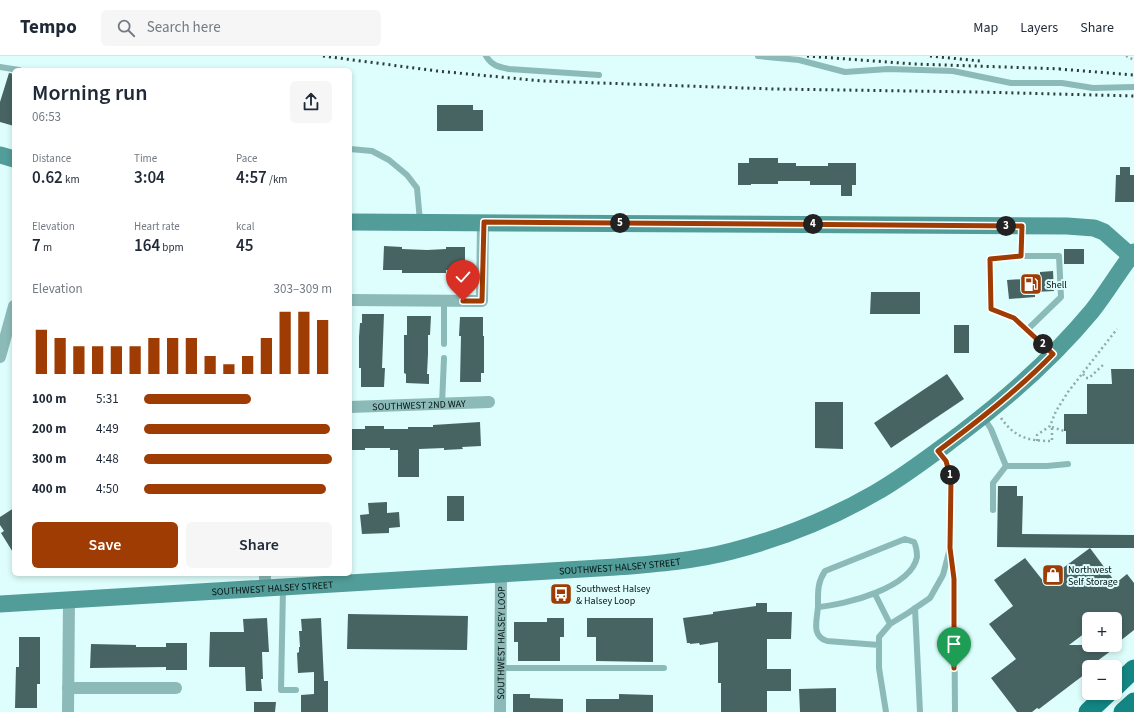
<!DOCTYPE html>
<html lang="en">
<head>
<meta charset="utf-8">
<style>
  body { margin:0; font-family:"Source Sans 3",sans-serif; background:#f6f6f7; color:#1f2937; height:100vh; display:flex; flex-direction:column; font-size:15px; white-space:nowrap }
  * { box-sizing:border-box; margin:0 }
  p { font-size:13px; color:#747a83 }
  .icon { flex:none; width:22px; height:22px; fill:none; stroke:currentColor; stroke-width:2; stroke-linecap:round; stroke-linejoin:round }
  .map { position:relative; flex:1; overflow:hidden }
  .panel { position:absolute; left:12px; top:12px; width:340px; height:508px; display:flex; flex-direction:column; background:#fff; border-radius:6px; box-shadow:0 2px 6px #0003 }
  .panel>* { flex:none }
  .fabs { position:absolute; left:1082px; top:556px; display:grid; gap:8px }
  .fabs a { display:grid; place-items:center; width:40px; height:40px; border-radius:6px; background:#fff; box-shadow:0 2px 6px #0003; font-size:20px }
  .pin { position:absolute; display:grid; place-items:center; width:34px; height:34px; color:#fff; margin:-41px -17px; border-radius:50% 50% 50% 0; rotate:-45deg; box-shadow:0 0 4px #0007 }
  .pin .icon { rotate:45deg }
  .km { position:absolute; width:20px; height:20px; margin:-10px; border-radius:50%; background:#222; color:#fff; font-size:11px; line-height:20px; text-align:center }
  .round { display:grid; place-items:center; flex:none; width:42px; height:42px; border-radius:6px; background:#f6f6f7 }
  .overview { display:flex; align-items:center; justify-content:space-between; height:68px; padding:0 20px }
  h1 { font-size:22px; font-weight:600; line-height:30px }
  .metrics { display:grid; grid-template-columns:repeat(3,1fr); gap:6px; height:68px; padding:4px 20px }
  .metrics div { display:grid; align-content:center }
  .metrics b { font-size:17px; font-weight:600 }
  .metrics small { font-size:11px; font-weight:400 }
  .metrics p { font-size:11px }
  .chart { height:112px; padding:8px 20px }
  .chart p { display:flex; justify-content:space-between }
  .chart svg { width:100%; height:72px; margin-top:4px; stroke:#9f3c03; stroke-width:6 }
  .cta { display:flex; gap:8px; margin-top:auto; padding:8px 20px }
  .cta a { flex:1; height:46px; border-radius:6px; background:#9f3c03; color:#fff; font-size:16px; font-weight:600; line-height:46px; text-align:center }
  .cta a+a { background:#f6f6f7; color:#1f2937 }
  ul { padding:0 20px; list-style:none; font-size:13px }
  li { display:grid; grid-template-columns:64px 48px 1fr; align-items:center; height:30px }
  li i { height:10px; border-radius:5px; background:#9f3c03 }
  header { display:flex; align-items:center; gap:24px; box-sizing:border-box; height:56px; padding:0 20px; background:#fff; border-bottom:1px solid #e0e1e3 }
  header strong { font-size:19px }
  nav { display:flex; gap:22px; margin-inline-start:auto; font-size:14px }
  .search { width:280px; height:36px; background:#f6f6f7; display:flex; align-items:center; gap:10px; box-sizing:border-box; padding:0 14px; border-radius:6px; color:#747a83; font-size:15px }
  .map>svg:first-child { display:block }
  .building { fill:#476463 }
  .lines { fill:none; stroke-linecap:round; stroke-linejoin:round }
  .path { stroke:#90aaa8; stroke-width:2.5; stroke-dasharray:2 3; stroke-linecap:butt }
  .lane { stroke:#8cbab8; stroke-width:6 }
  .street { stroke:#8cbab8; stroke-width:12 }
  .secondary { stroke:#529c99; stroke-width:17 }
  .primary { stroke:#138683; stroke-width:19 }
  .rail { stroke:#2c3c3a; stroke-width:3; stroke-dasharray:2 4; stroke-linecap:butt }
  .route-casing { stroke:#fff; stroke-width:8 }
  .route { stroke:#9f3c03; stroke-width:5 }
  .labels { text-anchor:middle; stroke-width:4; stroke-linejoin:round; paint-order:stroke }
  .poi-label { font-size:10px; fill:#061211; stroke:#ddfefc; text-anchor:start }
  .street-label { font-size:10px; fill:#061211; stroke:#ddfefc }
</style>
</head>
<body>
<header>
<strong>Tempo</strong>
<div class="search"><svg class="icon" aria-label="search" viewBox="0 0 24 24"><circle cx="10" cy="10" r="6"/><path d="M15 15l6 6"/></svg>Search here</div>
<nav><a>Map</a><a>Layers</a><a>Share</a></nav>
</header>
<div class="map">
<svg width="1134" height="656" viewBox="0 0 1134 656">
  <rect width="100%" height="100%" fill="#ddfefc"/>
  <!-- building -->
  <path class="building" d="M9,17L14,18V70L0,66V46Z
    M437,49H473V54H483V75H437Z
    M749,102H778V107H796V110H828V107H856V129H852V140H841V129H810V125H778V128H751V129H738V107H749Z
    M1120,111H1130V119H1134V146H1115L1116,119H1120Z
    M384,190L402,191V193L427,194L446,193V191H465V215L446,214V217H402V214H383Z
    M1064,193H1084V208H1064Z
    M1053,215L1054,235L1035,236V241L1009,243L1007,224L1040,222V216Z
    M871,236H920V258H870Z
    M362,258H384L382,312H385L384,331H361V312H359V281L360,267H362Z
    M407,260H431L430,279H428V298L427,318H429V328L406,327V318L404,317V279H407Z
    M460,261H483V280H484V317H481V326H460L461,280H459Z
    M954,269H969V297H954Z
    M1111,313H1134V388H1066V375H1064V358H1087V328H1112Z
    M947,318L964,343L891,392L874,367Z
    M815,346H843V393L815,392Z
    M480,366L481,390L462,391L463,393L444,394V392L419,393V421H398V394H390V392H365V394H350V373H365V370H384V373H408V371H433V369Z
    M998,430H1017V440H1023L1022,478L1134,479V492H1090L1116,527L1127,518L1134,527V574L1115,589V563H1089V574L1069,589H1119L1089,611V615L1039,653L1037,652L1032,656H1017L991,622L1016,603L989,568L1013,550L994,524L1025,502L1044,526L1090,492L997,491Z
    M447,440H464V465H447Z
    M387,446V457L399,456L400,471L389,472V477L362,478L360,459L369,458L368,447Z
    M14,452V498L1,477L4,475L0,469V461Z
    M756,547H767V556H792L791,583H767V613H791V635H767V656H721V627H718V586L700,589L699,587L690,588V587H687L683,562L713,558V556L756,550Z
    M348,558L468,560L467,594L347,593Z
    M267,562L269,596H262L263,623H261L262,635H246L245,611H209L210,576H244L243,563Z
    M321,562L324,625H328V656H301V639L314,638V616L298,617L297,597L299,596V591H300L299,575H302L301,563Z
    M547,562H564V581H560V605H518V586H514V566H547Z
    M587,562H653V606L596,605V581H587Z
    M19,581H40V628H37V652H15L16,611H19Z
    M166,587H187V614H166V611L90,612L91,588L136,589V591H166Z
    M836,632V656H800L799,633Z
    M513,638H530V642L563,643V656H513Z
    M619,638L653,639V656H586V643H619Z
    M254,646H276L275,656H254Z"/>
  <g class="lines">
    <!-- path -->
    <path class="path" d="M1126,0L1134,4
      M1083,318L1086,322H1089L1103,309
      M1001,362C1015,382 1029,385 1052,385V371
      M1052,371L1064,375
      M1037,385V379L1050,370L1056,355L1068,336L1117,273"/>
    <!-- lane -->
    <path class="lane" d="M486,0C492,10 499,11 509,13L599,19
      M758,0L799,4L845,16L888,13L953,15L1011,27H1062L1093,32L1134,31
      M0,11L19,14
      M350,93L372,95L389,104L407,119L417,132L420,165
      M1022,171L1021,200L990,203L991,253L1014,262L1053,298
      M1021,200H1059L1061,241L1027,274
      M444,288V245
      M442,348L444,302
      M984,362L991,373L1006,410H1047L1068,408
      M993,454V427L1006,410
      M905,483L914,486C916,490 917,496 917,501C911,532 845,549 818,551C818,537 817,527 825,515Z
      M950,496L954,523L955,656
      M283,533L281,634H296
      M875,538L890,568
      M818,551C817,564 811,580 827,585L879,589
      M915,552L920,656
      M500,612H664
      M886,656L879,612V581L890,568L908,557L930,542L943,519L950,492L951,423L946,405L939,396"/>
    <!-- street -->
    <g class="street">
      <path d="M350,244L482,245L483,166"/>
      <path d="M0,301L14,250"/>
      <path id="s1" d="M350,351L489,346"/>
      <path d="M265,532V518"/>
      <path d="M68,632H176"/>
      <path d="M68,656L69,544"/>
      <path id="s2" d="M500,656L501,519"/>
    </g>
    <!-- secondary -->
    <g class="secondary">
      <path d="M0,99L14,103"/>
      <path d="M350,166L1067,170L1094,172L1104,176L1131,200"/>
      <path id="s3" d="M0,548L616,511C654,508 694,505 732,495C782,482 830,463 875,437C905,420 933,398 960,378C1009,341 1053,302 1092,255C1107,236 1119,215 1134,196"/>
    </g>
    <!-- primary -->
    <path class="primary" d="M1115,631L1134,613
      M1088,656L1108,637
      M1123,656L1134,646"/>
    <!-- rail -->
    <path class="rail" d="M323,0L437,15L542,25L774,33L978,36L1134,40
      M807,0L914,8L1064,13
      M930,0L980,5
      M1059,13L1134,19"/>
  </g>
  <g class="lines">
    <!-- route casing -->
    <g class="route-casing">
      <path id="route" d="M463,245H482L484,166L1022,170L1021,200L990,203L991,253L1014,262L1053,298C1018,334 978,365 938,395L946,405L951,423L950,492L954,523V612"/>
    </g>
    <!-- route -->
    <use href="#route" class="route"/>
  </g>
  <!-- icons -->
  <defs>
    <g id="fuel-square" transform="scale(1.15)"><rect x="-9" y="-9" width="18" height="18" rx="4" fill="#9f3c03" stroke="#ddfefc"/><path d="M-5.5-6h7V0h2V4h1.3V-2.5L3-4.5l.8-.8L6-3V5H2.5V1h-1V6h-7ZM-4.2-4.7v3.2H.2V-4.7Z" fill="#fff"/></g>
    <g id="shop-square" transform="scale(1.15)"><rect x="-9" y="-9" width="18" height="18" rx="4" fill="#9f3c03" stroke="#ddfefc"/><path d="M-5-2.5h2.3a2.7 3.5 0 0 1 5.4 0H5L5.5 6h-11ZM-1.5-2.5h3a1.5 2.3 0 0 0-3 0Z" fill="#fff"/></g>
    <g id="bus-square" transform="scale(1.15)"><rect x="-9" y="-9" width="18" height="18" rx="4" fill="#9f3c03" stroke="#ddfefc"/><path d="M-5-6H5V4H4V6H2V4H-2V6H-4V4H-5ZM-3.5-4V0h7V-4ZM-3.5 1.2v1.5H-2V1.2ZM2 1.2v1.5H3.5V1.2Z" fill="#fff"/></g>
  </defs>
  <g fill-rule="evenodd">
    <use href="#fuel-square" x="1031" y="228"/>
    <use href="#shop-square" x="1053" y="519"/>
    <use href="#bus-square" x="561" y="538"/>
  </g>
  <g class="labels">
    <!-- poi labels -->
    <g class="poi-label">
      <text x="1046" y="232">Shell</text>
      <text x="1068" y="517">Northwest<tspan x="1068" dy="12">Self Storage</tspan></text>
      <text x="576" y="536">Southwest Halsey<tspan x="576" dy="12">&amp; Halsey Loop</tspan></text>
    </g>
    <!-- street labels -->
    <g class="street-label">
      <text dy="4" stroke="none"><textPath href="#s1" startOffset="69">SOUTHWEST 2ND WAY</textPath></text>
      <text dy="4" stroke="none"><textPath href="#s3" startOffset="621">SOUTHWEST HALSEY STREET</textPath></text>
      <text dy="4" stroke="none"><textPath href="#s3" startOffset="273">SOUTHWEST HALSEY STREET</textPath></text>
      <text dy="4" stroke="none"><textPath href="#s2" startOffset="69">SOUTHWEST HALSEY LOOP</textPath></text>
    </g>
  </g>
</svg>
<div class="fabs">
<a>+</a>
<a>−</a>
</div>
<div class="pin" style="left:954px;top:612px;background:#1e9e55"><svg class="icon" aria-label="arrive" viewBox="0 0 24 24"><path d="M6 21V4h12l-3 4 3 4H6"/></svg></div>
<div class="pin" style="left:463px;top:245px;background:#d93025"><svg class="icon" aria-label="check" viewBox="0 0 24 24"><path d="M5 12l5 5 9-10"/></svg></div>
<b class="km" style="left:950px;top:419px">1</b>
<b class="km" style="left:1043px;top:288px">2</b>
<b class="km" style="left:1006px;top:170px">3</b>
<b class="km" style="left:813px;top:168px">4</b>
<b class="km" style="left:620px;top:167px">5</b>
<section class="panel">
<div class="overview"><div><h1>Morning run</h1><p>06:53</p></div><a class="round"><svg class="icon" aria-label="share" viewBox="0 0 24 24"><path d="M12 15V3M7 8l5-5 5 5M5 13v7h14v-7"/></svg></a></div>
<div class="metrics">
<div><p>Distance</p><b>0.62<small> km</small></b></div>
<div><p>Time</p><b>3:04</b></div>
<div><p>Pace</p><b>4:57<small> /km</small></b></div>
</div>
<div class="metrics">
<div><p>Elevation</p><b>7<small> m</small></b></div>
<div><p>Heart rate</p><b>164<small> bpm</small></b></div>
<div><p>kcal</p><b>45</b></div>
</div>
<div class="chart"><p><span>Elevation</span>303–309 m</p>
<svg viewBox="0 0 160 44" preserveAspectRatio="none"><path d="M5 44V17M15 44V22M25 44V27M35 44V27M45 44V27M55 44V27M65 44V22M75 44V22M85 44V22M95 44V33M105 44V38M115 44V33M125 44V22M135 44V6M145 44V6M155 44V11"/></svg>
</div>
<ul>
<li><b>100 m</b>5:31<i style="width:57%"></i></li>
<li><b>200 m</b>4:49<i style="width:99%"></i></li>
<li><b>300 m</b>4:48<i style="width:100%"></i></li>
<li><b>400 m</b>4:50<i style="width:97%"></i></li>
</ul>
<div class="cta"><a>Save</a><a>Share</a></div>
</section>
</div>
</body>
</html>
